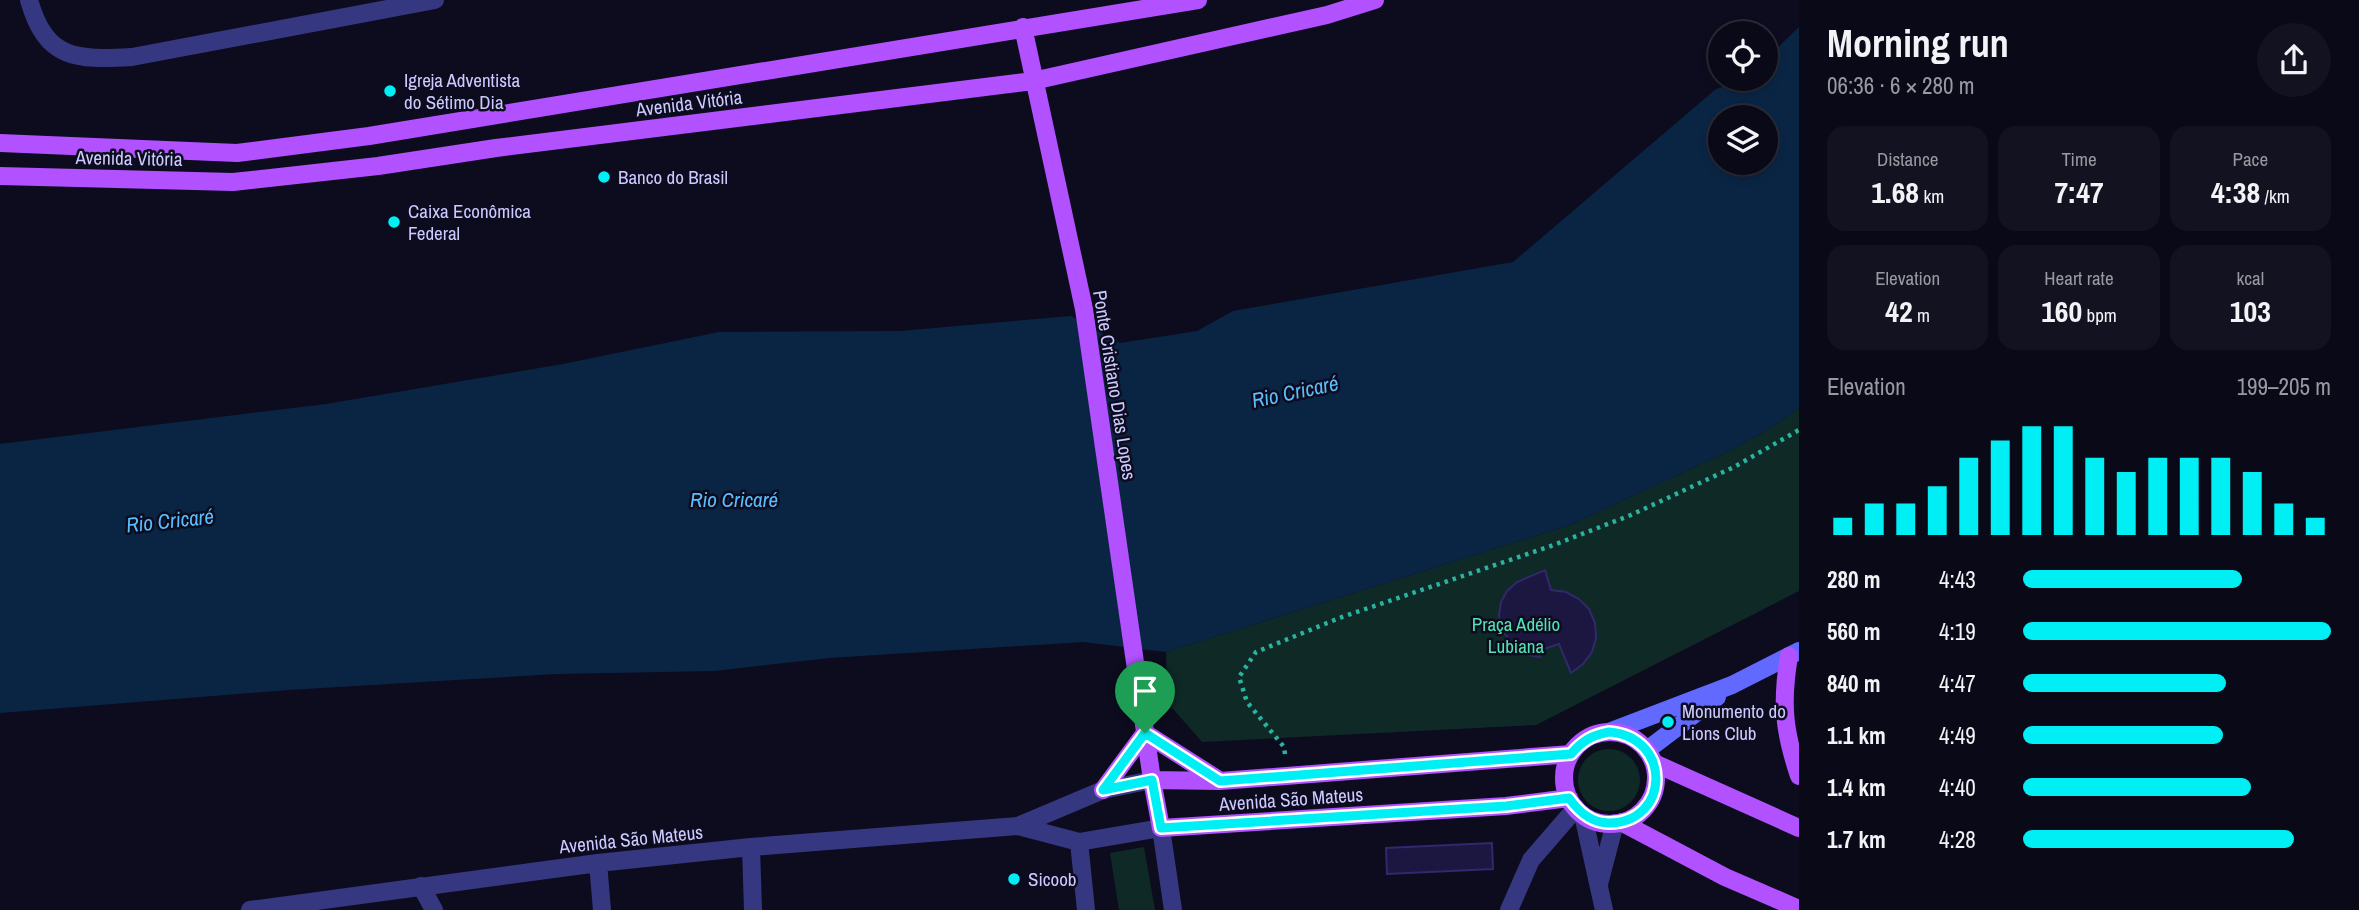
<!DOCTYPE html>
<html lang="en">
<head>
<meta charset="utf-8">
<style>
  body { margin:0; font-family:"Archivo Narrow",sans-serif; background:#131220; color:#f1f3f6; height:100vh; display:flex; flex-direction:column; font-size:26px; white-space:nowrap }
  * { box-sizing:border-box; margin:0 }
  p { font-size:23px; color:#999aa1 }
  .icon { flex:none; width:38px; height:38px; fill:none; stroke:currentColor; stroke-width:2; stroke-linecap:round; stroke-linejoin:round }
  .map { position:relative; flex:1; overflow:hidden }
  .details { display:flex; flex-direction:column; background:#0a0917; width:560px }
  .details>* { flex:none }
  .buttons { position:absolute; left:1708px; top:21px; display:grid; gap:14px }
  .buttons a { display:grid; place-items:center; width:70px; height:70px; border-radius:50%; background:#0a0917; box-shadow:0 4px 10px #0003,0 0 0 2px #2a2a36; font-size:35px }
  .pin { position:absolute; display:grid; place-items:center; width:60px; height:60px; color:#fff; margin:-72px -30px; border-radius:50% 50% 50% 0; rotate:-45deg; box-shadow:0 0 7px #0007 }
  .pin .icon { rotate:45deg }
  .round { display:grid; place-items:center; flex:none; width:74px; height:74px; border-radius:37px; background:#131220 }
  .headline { display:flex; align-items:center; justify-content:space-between; height:119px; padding:0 28px }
  h1 { font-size:38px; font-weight:700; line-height:52px }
  .stats { display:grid; grid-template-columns:repeat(3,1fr); gap:10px; height:119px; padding:7px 28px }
  .stats div { display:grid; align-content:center; border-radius:18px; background:#131220; text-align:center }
  .stats b { font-size:30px; font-weight:700 }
  .stats small { font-size:19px; font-weight:400 }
  .stats p { font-size:19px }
  .chart { height:196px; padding:14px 28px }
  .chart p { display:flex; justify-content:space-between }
  .chart svg { width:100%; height:126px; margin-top:7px; stroke:#00eff5; stroke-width:6 }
  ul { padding:0 28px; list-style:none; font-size:23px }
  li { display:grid; grid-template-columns:112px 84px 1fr; align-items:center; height:52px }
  li i { height:18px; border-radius:9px; background:#00eff5 }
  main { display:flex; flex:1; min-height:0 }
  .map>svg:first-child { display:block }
  .green { fill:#0f2926 }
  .water { fill:#0a2544; fill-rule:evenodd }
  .building { fill:#1c1740; stroke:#31286d; stroke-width:2 }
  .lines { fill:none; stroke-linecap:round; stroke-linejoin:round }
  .path { stroke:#2ab3a0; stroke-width:4.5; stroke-dasharray:3.5 5; stroke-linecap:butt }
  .street { stroke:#353880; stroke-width:18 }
  .secondary { stroke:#6169ff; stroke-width:18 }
  .primary { stroke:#b151ff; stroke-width:18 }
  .route-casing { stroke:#fff; stroke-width:14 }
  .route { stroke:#00eff5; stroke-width:9 }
  .poi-dot { fill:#00eff5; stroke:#0d0c1f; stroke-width:2.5 }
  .labels { text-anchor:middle; stroke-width:5; stroke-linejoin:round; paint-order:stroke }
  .poi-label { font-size:19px; fill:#cccaff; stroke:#0d0c1f; text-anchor:start }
  .street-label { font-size:19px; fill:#cccaff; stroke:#0d0c1f }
  .park-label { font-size:19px; fill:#53e2b3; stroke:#0d0c1f }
  .water-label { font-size:21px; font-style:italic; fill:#58beff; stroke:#0d0c1f }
</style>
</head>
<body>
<main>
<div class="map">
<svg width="1799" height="910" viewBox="0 0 1799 910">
  <rect width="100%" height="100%" fill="#0d0c1f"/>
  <!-- green -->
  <path class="green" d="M1799,408V591L1536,725L1202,742L1167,702L1166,652L1570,525L1729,451L1774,426Z
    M1578 780a31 31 0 1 1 62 0a31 31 0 1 1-62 0Z
    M1144,847L1155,910H1119L1110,853Z"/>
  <!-- water -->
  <path class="water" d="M1799,27V408L1774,426L1729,451L1570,525L1166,652L1083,642L829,658L714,671L556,674L288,690L0,713V444L326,404L563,364L719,332L900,331L1071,316L1120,343L1197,331L1233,311L1513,262L1716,89L1745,79H1766V59ZM1720,117H1766V163H1720Z"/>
  <!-- building -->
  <path class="building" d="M1545,570L1551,590L1566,592L1579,599L1589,609L1595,623L1596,638L1592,652L1583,664L1571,673L1559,644L1538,651L1540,657L1528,655L1516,649L1501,628L1499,615L1501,602L1507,591L1517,582Z
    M1492,843L1493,869L1387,874L1386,848Z"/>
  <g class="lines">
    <!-- path -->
    <path class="path" d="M1285,754L1284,747L1247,702L1239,677L1256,652L1342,617L1551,546L1631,515L1734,467L1799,430"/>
    <!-- street -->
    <path class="street" d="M29,0C46,60 76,60 132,57L435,0
      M1583,815L1604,910
      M1018,826L1079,842L1161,828L1173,910
      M1079,842L1086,910
      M751,847L753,910
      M598,863L602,910
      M1599,884L1615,823
      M421,886L434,910
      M250,910L598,863L751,847L1018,826L1103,790L1152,780
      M1509,910L1531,860L1576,808"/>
    <!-- secondary -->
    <path class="secondary" d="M1609,732L1732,685L1799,651
      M1647,750L1717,697"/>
    <!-- primary -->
    <path class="primary" d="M1023,27L1084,309L1152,780L1161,828L1506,806L1569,798
      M0,143L237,153L369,136L1198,0
      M0,176L233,182L378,166L496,148L1033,81L1327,15L1375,0
      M1789,656C1781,704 1784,731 1799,776
      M1564 778a46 46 0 1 1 92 0a46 46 0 1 1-92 0Z
      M1145,733L1219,780
      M1654,763L1799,828
      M1152,780L1220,781L1571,754
      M1103,790L1145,733
      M1621,822L1725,877L1799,909"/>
  </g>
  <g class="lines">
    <!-- route casing -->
    <g class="route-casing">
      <path id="route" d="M1609,732C1673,737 1670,823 1609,823C1591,823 1579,812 1569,798L1506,806L1161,828L1152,780L1103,790L1145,733L1220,781L1571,754C1582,741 1592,735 1609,732Z"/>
    </g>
    <!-- route -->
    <use href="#route" class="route"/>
  </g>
  <!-- markers -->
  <g class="poi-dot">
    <circle cx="390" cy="91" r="7"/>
    <circle cx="604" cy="177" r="7"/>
    <circle cx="394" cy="222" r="7"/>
    <circle cx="1668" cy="722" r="7"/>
    <circle cx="1014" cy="879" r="7"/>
  </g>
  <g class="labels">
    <!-- poi labels -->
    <g class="poi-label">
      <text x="404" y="87">Igreja Adventista<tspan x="404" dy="22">do Sétimo Dia</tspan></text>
      <text x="618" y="184">Banco do Brasil</text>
      <text x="408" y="218">Caixa Econômica<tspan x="408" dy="22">Federal</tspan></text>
      <text x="1682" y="718">Monumento do<tspan x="1682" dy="22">Lions Club</tspan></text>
      <text x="1028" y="886">Sicoob</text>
    </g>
    <!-- street labels -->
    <g class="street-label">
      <text transform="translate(689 103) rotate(-7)" y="7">Avenida Vitória</text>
      <text transform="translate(129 158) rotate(1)" y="7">Avenida Vitória</text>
      <text transform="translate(1115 385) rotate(81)" y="7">Ponte Cristiano Dias Lopes</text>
      <text transform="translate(1291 799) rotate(-4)" y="7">Avenida São Mateus</text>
      <text transform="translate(631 839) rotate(-6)" y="7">Avenida São Mateus</text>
    </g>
    <!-- park labels -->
    <g class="park-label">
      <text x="1516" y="631">Praça Adélio<tspan x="1516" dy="22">Lubiana</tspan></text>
    </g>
    <!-- water labels -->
    <g class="water-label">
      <text transform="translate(1295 392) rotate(-12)" y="7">Rio Cricaré</text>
      <text x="734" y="507">Rio Cricaré</text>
      <text transform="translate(170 521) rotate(-6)" y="7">Rio Cricaré</text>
    </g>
  </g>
</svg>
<div class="buttons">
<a><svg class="icon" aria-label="locate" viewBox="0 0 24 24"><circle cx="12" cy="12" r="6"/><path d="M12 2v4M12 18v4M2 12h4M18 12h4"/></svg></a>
<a><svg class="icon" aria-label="layers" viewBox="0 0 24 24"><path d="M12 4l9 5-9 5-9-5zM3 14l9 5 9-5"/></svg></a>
</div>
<div class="pin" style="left:1145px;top:733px;background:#1e9e55"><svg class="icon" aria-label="arrive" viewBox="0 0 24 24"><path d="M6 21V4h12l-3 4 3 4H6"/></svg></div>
</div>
<section class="details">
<div class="headline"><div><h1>Morning run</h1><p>06:36 · 6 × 280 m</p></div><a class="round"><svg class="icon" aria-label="share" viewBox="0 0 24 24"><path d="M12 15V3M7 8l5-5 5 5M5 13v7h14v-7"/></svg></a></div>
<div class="stats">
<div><p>Distance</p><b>1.68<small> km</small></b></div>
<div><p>Time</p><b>7:47</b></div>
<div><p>Pace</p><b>4:38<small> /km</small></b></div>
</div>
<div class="stats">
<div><p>Elevation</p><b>42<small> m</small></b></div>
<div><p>Heart rate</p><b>160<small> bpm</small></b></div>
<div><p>kcal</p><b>103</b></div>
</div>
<div class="chart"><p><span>Elevation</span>199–205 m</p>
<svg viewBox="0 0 160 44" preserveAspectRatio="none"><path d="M5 44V38M15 44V33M25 44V33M35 44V27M45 44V17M55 44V11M65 44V6M75 44V6M85 44V17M95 44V22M105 44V17M115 44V17M125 44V17M135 44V22M145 44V33M155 44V38"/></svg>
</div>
<ul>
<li><b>280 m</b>4:43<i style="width:71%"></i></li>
<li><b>560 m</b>4:19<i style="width:100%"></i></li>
<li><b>840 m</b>4:47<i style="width:66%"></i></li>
<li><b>1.1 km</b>4:49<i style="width:65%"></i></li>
<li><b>1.4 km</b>4:40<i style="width:74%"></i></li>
<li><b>1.7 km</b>4:28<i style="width:88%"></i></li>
</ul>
</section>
</main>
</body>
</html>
